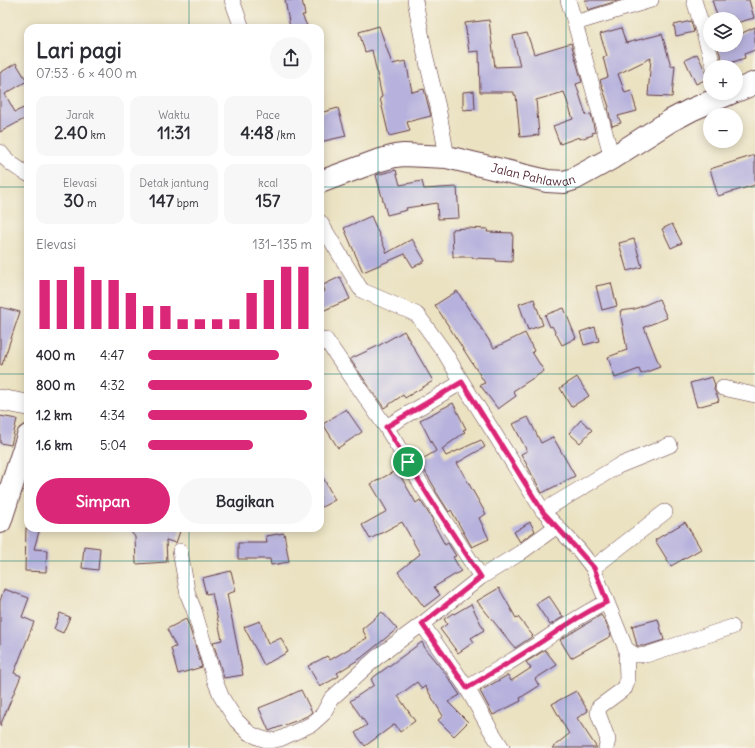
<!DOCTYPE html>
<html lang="id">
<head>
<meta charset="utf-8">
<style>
  body { margin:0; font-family:Delius,sans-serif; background:#f7f7f7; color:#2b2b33; height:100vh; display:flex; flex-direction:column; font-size:15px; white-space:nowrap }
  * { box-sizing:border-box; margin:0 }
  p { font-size:13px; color:#7c7c81 }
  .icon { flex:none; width:22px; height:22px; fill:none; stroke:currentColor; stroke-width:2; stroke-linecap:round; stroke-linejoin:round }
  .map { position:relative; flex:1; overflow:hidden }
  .side { position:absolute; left:24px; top:24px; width:300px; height:508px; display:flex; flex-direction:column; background:#fff; border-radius:12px; box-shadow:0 2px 10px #0003 }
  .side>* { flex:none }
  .fabs { position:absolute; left:703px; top:12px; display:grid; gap:8px }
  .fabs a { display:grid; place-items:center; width:40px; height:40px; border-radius:50%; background:#fff; box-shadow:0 2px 10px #0003; font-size:20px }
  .pin { position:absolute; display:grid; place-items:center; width:34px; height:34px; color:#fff; margin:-17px; border:2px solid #fff; border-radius:50%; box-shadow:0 1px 4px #0007 }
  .round { display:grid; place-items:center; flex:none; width:42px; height:42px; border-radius:21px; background:#f7f7f7 }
  .summary { display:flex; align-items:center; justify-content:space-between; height:68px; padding:0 12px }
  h1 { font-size:22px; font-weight:700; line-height:30px }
  .metrics { display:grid; grid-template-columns:repeat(3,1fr); gap:6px; height:68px; padding:4px 12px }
  .metrics div { display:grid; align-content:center; border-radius:10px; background:#f7f7f7; text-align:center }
  .metrics b { font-size:17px; font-weight:700 }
  .metrics small { font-size:11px; font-weight:400 }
  .metrics p { font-size:11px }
  .chart { height:112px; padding:8px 12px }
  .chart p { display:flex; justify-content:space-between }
  .chart svg { width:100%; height:72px; margin-top:4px; stroke:#db2777; stroke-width:6 }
  .button { display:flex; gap:8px; margin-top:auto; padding:8px 12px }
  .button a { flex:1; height:46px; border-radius:24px; background:#db2777; color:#fff; font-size:16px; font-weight:700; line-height:46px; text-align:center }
  .button a+a { background:#f7f7f7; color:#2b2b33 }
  ul { padding:0 12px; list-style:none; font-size:13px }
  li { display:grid; grid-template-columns:64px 48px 1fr; align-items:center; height:30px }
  li i { height:10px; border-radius:5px; background:#db2777 }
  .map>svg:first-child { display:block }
  .building { fill:#b7b2dd }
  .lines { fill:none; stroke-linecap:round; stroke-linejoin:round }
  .minor-casing { stroke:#623c42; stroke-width:16 }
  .secondary-casing { stroke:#623c42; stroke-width:22 }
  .trunk-casing { stroke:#623c42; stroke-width:24 }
  .minor { stroke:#fff; stroke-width:15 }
  .secondary { stroke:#fff; stroke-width:21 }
  .trunk { stroke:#fff; stroke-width:22 }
  .route-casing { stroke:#fff; stroke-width:8 }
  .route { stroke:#db2777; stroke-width:5 }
  .grid { fill:none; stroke:#0f766e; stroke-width:1; stroke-opacity:0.55 }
  .labels { text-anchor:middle; stroke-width:4; stroke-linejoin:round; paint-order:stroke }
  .street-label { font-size:12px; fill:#4a1f2b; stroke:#f7f3e8 }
</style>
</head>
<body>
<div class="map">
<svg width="755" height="748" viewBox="0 0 755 748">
  <rect width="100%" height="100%" fill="#f7f3e8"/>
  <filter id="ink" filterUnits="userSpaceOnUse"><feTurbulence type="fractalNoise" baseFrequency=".025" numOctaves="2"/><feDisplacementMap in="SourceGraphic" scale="8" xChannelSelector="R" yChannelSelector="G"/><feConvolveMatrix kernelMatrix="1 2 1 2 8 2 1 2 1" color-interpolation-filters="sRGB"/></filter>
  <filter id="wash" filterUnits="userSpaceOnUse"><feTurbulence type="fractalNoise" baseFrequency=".012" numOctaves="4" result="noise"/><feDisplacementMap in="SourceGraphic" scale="16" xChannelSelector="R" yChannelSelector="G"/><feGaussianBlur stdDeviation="0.9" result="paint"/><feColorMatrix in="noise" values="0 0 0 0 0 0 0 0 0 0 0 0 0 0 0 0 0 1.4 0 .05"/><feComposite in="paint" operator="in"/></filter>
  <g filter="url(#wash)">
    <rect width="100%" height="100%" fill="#ebe2c2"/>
    <g id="blocks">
      <!-- building -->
      <path class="building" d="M285,0H302L305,15H302L308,28H290Z
        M585,0H620L588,10Z
        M712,0H749L754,18L736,23V19H718Z
        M489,20L495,67L520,66L513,36L527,33L534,54L571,43L582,82L576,84L586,115L591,114L595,132L592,133L593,135L580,139L579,137L560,144L553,126L573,119L564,92L536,100L539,135L520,137L516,95H514V92H480L479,51L469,52L465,23Z
        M691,21L694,32L676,36L674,25Z
        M379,26L392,64L406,61L412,92L424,89L431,116L407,122L410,131L389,136L380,98L382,97L372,50L365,52L359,32Z
        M755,27V50L744,54L745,58L727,64L726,63H723L717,45H736V36Z
        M621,28L626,43L662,34L671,66L675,65L672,97L648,96L651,58L618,74L625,93L631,91L637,111L618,116L621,123L612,126L608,108L609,107L600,80L608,77L603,57L607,56L600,34Z
        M697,54L709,78L696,84L685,60Z
        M16,63L27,81L5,94L15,112L28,106V117L0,132V73Z
        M474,91L475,109L463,110V92Z
        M338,108L346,136L320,142V113Z
        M755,155V185L718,196L710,169Z
        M396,170L400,185L422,181L424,189L457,187L459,218L438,219L437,203L406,208L407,210L387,215L376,175Z
        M371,216L387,253L412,239L425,261L413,267L405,254L363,272L344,228Z
        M672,224L682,243L671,248L662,229Z
        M467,228L488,229L487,232L513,233L512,262L496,261V259L473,258V257H453L452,229Z
        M634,239L642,267L627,271L619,243Z
        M340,277L350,299L320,312V294L325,291L323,285Z
        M611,283L617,306L602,310L596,286Z
        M457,291L494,348L525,333L534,351L532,352L544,371L513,391L516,396L498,409L480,385L485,383L435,305Z
        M534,299L543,325L528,330L519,304Z
        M659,299L667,318L644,327L660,367L641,374L639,369L615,378L608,357L627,350L620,311L635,309Z
        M0,307L20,312L2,365L0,364Z
        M564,308L576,338L562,345L552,326L550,327L545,315Z
        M595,327L599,341L584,345L580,332Z
        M404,331L433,381L405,398L403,395L384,408L350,359L378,346Z
        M577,377L589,396L571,407L560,388Z
        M712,377L715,385L714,390L717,395L719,401L697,407L690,383Z
        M453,403L466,429L463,430L465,432L442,449L446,456L481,440L485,447L457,463L486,514L479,518L489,539L472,547L465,535L451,510L449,512L435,490H436L419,461L436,451L420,420Z
        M346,409L362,432L338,448L323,424Z
        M0,416L17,419L11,445L0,443Z
        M528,417L541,443L553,437L575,476L542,493L521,454L527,451L513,424Z
        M581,420L592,430L580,443L569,433Z
        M397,470L416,503L420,500L433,520L432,521L445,545L448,543L456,556L453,557L461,571L434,587L440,595L424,607L398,572L420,554L402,522L370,539L362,525L387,511L371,484Z
        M320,472L335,500L320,508Z
        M530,522L535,531L520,542L514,532Z
        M685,522L701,549L671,566L655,540Z
        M26,528H40L34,549L47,550L46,572L25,571Z
        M128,528H181L176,543L166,540L167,562L136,564L135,537Z
        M284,533L289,562L271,565L270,559H238V543H267L266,536Z
        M84,546L100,548L98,570L82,568Z
        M231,571L236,591L227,594L243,675L224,678L213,642L222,640L212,593L206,594L202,578Z
        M499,588L516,618L518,617L533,636L515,648L477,601Z
        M4,589L29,598L22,617L34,622L14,673L21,676L0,726V601Z
        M549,596L563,617L550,625L536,604Z
        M471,604L484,630L471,638L474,642L458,653L440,629L447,624L444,619L453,613L454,614Z
        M382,612L397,629L361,658L337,673L339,676L320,687L308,666L327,656L330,660L367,638L362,629Z
        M60,613L70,617L63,633L54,629Z
        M601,615L605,621L611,636L571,658L560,640L586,624Z
        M186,619L189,626L202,667L178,674L171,648L176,647L167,629Z
        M658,619L664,640L645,646H637L632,626Z
        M260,621L268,644L281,638L288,652L264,665L244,627Z
        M422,642L426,650L445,673L460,695L448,702L468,722L454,736L438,720L443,716L425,686L422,689L417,682L398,696L415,721L400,732L395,724L365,746L355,733L367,725L350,701L374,685L371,679Z
        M545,650L557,665L535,679L539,686L520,698L521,701L493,715L480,691L508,675L511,681L531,668L526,662Z
        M301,690L312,712L307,716L298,720L269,731L259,708L284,698Z
        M576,691L588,711L577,718L597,748H552L569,734L552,704Z"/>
    </g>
  </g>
  <g filter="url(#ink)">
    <use href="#blocks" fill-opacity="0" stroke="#623c42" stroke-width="1"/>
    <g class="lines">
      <!-- minor casing -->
      <g class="minor-casing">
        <path id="minor" d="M232,0L242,28
          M415,0L425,54L438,107L447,157
          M568,0L575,23L612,158
          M694,0L714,67
          M575,23L651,0
          M0,152C6,161 18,169 28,174
          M320,222L360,288L363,291L416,314L419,317L445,353L462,382L543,511L618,466L670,445
          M326,340L386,427L429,497L481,577
          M723,388L755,395
          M386,427L462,382
          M550,519L579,550L593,568L626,649L627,681L625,688L599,707L598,713L608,740L606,748
          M180,551L188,595L194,610L215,681L222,698L236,720L249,733L260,738L270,741L280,739L312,724L323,714L331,699L376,658L422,624
          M593,568L665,512
          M626,649L635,655H646L732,627
          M467,688C492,673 517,658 541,642C562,628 583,613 607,602
          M502,748L490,729L467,688L422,624L481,577L520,553L557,526"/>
      </g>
      <!-- secondary casing -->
      <g class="secondary-casing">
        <path id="secondary" d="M0,400L28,405"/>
      </g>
      <!-- trunk casing -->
      <g class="trunk-casing">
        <g id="trunk">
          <path d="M736,91L755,83"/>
          <path id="s1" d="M320,182L377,161L395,156L404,155L447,157L547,181L564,182L574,179L612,158L670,121L691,110L731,93"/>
          <path d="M0,522L28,436"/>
        </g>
      </g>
      <!-- minor -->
      <use href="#minor" class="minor"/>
      <!-- secondary -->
      <use href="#secondary" class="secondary"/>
      <!-- trunk -->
      <use href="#trunk" class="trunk"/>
    </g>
  </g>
  <g class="lines" filter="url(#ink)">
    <!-- route casing -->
    <g class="route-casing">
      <path id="route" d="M462,382L543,512L578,550L594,568L607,602C583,613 562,628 541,642C517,658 492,673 467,688L422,624L481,577L429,497L386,427Z"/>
    </g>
    <!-- route -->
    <use href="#route" class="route"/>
  </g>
  <!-- grid -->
  <path class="grid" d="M189,0V28M378,0V748M566,0V748M0,187H28M320,187H755M0,374H28M320,374H755M189,528V748M0,561H755"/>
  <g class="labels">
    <!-- street labels -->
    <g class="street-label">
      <text dy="4" stroke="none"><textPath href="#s1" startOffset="220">Jalan Pahlawan</textPath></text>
    </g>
  </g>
</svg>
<div class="fabs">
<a><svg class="icon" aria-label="layers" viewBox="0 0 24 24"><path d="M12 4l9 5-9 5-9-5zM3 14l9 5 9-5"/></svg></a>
<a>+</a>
<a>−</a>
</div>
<div class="pin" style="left:408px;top:462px;background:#1e9e55"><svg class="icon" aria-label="arrive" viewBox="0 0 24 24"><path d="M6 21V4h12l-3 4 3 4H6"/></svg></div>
<section class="side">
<div class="summary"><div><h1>Lari pagi</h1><p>07:53 · 6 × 400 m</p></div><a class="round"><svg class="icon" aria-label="share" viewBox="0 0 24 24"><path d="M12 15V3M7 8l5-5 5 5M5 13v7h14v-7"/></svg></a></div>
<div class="metrics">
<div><p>Jarak</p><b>2.40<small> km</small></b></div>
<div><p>Waktu</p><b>11:31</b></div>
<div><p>Pace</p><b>4:48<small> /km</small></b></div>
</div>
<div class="metrics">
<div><p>Elevasi</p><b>30<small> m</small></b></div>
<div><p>Detak jantung</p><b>147<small> bpm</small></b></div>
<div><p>kcal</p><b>157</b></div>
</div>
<div class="chart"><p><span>Elevasi</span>131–135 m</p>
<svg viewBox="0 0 160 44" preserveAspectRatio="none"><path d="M5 44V14M15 44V14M25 44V6M35 44V14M45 44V14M55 44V22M65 44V30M75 44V30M85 44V38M95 44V38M105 44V38M115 44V38M125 44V22M135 44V14M145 44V6M155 44V6"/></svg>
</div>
<ul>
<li><b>400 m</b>4:47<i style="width:80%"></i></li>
<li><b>800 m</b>4:32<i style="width:100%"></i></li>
<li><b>1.2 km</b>4:34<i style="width:97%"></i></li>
<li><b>1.6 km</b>5:04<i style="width:64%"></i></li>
</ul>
<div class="button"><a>Simpan</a><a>Bagikan</a></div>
</section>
</div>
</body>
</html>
